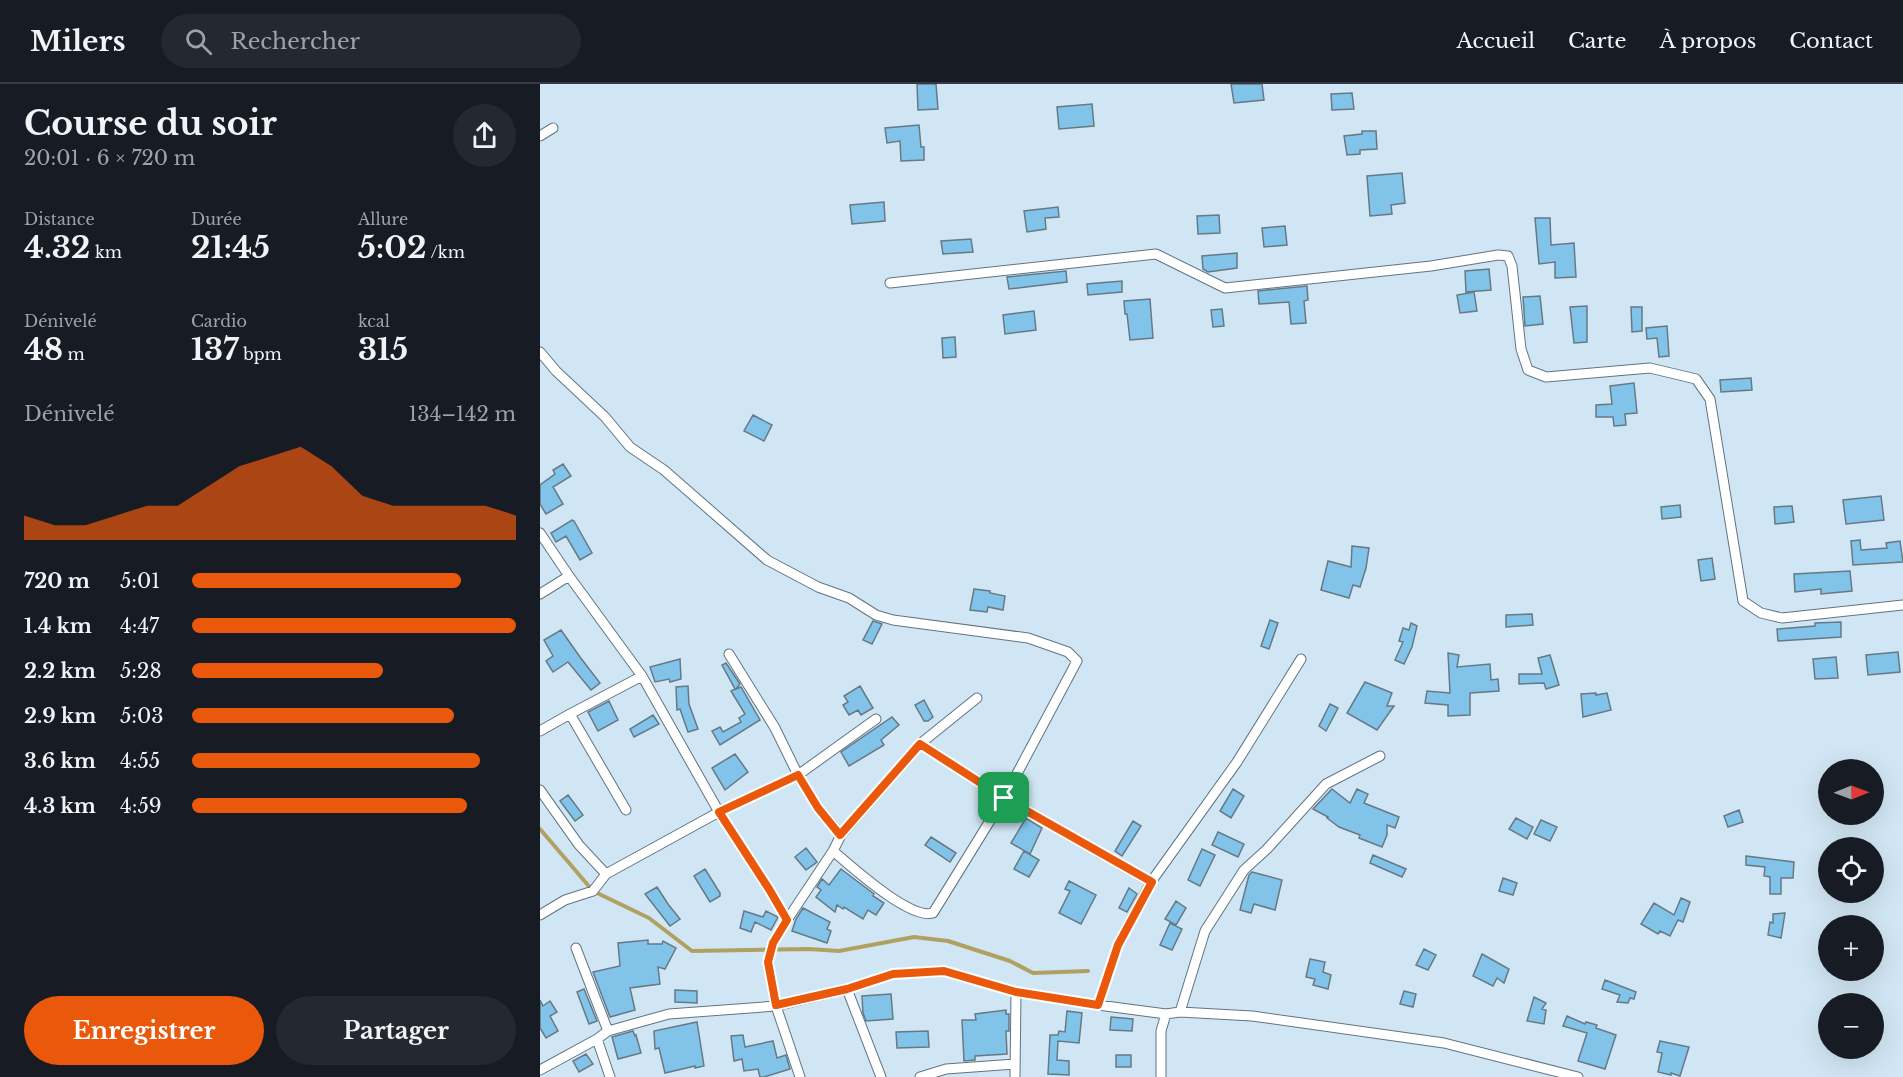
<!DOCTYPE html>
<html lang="fr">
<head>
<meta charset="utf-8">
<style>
  body { margin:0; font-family:"Libre Baskerville",serif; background:#242831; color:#f1f3f6; height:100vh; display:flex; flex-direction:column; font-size:22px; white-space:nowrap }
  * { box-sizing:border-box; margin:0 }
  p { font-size:20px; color:#9ea1a6 }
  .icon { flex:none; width:33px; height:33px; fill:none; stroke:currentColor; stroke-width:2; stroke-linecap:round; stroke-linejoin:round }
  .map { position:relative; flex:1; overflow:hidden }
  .drawer { display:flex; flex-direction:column; background:#171b24; width:540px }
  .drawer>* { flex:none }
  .needle { width:39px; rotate:89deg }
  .fabs { position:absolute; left:1278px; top:675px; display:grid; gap:12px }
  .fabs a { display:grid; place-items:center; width:66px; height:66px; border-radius:50%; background:#171b24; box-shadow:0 6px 24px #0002; font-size:30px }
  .pin { position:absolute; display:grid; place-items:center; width:51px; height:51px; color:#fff; margin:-26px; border-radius:12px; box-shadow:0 3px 9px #0006 }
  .round { display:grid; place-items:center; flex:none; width:63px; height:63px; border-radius:32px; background:#242831 }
  .headline { display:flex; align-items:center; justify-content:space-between; height:102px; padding:0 24px }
  h1 { font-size:33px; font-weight:700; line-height:45px }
  .stats { display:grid; grid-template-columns:repeat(3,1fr); gap:9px; height:102px; padding:6px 24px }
  .stats div { display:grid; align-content:center }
  .stats b { font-size:30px; font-weight:700 }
  .stats small { font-size:16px; font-weight:400 }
  .stats p { font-size:16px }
  .chart { height:168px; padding:12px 24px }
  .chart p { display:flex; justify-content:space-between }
  .chart svg { width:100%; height:108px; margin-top:6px; fill:#ea580c; opacity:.7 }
  .primary-button { display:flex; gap:12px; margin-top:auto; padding:12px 24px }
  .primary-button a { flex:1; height:69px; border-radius:36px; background:#ea580c; color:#fff; font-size:24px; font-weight:700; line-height:69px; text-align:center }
  .primary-button a+a { background:#242831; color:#f1f3f6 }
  ul { padding:0 24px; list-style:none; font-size:20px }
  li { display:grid; grid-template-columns:96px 72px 1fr; align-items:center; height:45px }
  li i { height:15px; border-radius:8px; background:#ea580c }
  header { display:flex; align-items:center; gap:36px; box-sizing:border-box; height:84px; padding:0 30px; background:#171b24; border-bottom:2px solid #363941 }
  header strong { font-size:28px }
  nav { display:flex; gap:33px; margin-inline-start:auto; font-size:21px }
  .search { width:420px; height:54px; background:#242831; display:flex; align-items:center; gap:15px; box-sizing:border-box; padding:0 21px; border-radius:33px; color:#9ea1a6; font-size:22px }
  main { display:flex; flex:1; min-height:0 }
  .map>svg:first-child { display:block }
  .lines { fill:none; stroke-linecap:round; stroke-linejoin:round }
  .stream { stroke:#b1a161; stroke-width:4 }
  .building { fill:#82c3ea; stroke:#667985; stroke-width:1.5 }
  .minor-casing { stroke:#617480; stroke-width:11 }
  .minor { stroke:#fff; stroke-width:9 }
  .route-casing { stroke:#fff; stroke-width:12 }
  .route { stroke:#ea580c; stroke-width:8 }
</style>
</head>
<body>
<header>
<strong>Milers</strong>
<div class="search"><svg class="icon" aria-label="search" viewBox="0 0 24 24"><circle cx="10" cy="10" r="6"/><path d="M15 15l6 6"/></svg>Rechercher</div>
<nav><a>Accueil</a><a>Carte</a><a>À propos</a><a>Contact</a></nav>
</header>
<main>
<section class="drawer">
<div class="headline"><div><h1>Course du soir</h1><p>20:01 · 6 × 720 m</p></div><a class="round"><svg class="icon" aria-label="share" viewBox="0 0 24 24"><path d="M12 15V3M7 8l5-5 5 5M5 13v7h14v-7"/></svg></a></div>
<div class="stats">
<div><p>Distance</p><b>4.32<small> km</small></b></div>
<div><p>Durée</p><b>21:45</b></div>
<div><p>Allure</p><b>5:02<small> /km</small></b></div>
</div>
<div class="stats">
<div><p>Dénivelé</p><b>48<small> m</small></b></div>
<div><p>Cardio</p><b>137<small> bpm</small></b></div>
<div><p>kcal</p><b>315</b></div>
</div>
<div class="chart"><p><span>Dénivelé</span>134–142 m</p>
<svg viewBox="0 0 160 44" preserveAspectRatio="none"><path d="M0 44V34L10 38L20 38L30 34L40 30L50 30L60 22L70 14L80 10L90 6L100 14L110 26L120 30L130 30L140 30L150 30L160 34V44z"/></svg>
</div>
<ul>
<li><b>720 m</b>5:01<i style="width:83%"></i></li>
<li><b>1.4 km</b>4:47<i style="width:100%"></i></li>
<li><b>2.2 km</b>5:28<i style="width:59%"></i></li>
<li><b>2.9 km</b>5:03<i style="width:81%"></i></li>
<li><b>3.6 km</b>4:55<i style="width:89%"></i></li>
<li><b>4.3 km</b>4:59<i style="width:85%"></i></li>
</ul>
<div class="primary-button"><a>Enregistrer</a><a>Partager</a></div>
</section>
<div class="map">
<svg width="1363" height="993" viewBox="0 0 1363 993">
  <rect width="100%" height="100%" fill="#d1e6f4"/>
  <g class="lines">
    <!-- stream -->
    <path class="stream" d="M0,745L53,807L109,834L152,867L269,865L299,867L374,853L408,857L470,877L493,889L548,887"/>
  </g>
  <!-- building -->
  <path class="building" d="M377,0H396L398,25L378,26Z
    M691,0H722L724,16L694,19Z
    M812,9L814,25L792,26L791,10Z
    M552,20L554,42L519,45L517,23Z
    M379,41L381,63H384V76L361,77L360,57L347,59L345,44Z
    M822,47H836L837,65L820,66V70L807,71L804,52L822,50Z
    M862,89L865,119L851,121L852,130L830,132L827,92Z
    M344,118L345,137L312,140L310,121Z
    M518,123L519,133L505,134L506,145L487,148L484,127Z
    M679,131L680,149L658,150L657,132Z
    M995,134H1010L1011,161L1034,159L1036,193L1015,194V178L999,180Z
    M745,142L747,161L724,163L722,144Z
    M431,155L433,168L403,170L401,157Z
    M697,169V184L668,188L663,185L662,172Z
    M949,185L951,206L926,208L925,187Z
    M526,187L527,198L469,205L467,193Z
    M582,197V208L548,211L547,200Z
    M767,202L768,216L764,217L766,239L751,240L749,218L719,220L718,207Z
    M934,208L937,227L920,229L917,211Z
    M1000,212L1003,240L985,242L983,213Z
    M610,215L613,254L590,256L587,230H585L584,217Z
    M1047,222V258L1034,259L1030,223Z
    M1091,223H1102V247L1092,248Z
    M682,225L684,242L673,243L671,226Z
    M494,227L496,246L465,250L463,231Z
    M1127,242L1129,272L1119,273L1117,254L1107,255L1106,244Z
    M415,253L416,273L403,274L402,254Z
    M1211,294L1212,306L1181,308L1180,296Z
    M1094,299L1097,329L1085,330L1086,341L1074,342L1073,333H1056V321L1072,320L1070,302Z
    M213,331L232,341L224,357L204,347Z
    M23,380L31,392L13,403L23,420L6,430L0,420V401L15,390L13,386Z
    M1341,412L1344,436L1306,440L1303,416Z
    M1140,421L1141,433L1122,435L1121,423Z
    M1252,422L1254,438L1235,440L1234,423Z
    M32,436L34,437L52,469L40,476L26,452L16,458L11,449Z
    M1320,456L1321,466L1347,464L1346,459L1360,457L1363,478L1313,481L1311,457Z
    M812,462L829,464L826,484L820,503L813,501L809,514L781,506L788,477L811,483Z
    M1172,474L1175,495L1161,497L1158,476Z
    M1310,487L1312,507L1281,510V505L1255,508L1254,490Z
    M434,505L450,507V509L465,512L463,526L448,523L447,528L430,526Z
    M992,530L993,541L966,543V531Z
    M730,536L738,539L729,565L721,562Z
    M333,537L342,540L332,560L323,556Z
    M1301,538V553L1238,557L1237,545L1275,542V539Z
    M871,539L877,542L872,563L864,580L855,576L863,558L859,557L863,544L869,546Z
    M21,546L40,573L60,599L51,606L28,578L13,588L6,577L13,572L4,556Z
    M1358,568L1360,588L1328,591L1326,571Z
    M908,569L919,571L917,583L950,580L951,596L958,595L959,607L930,609V631L908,632V621L885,619L887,607L910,609Z
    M1010,571L1019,601L1006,605L1004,599L979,600V590H1002L998,574Z
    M1296,573L1298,594L1275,595L1273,575Z
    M140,575L141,595L130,598L129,595L115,598L110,583Z
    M186,579L200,600L196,605L201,603L220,636L180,661L172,647L180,643L183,648L201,638L199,634L205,630L191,607L195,605L182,581Z
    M825,598L852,609L847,622H854L837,646L807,629Z
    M148,602L149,620L158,645L148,648L140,625L137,626L136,603Z
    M320,602L333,624L321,631L318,626L309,631L303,621L308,618L304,612Z
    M1056,609V611L1067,609L1071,626L1043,633L1041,610Z
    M384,616L393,633L388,637H384L375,621Z
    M69,617L78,636L58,647L48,628Z
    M790,620L798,624L786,647L779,642Z
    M113,631L119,640L94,653L90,645Z
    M352,633L359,641L341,656L344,661L309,682L301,668Z
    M195,670L208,688L185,706L172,684Z
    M693,705L704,712L691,734L680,727Z
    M792,705L810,719L817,705L828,710L824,719L859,733L855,744L847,741V751L842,763L819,754L820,751L799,743L787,734L788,733L773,725Z
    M28,711L43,731L35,737L20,717Z
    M1199,726L1203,738L1188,743L1184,732Z
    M486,734L502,744L490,770L471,759Z
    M976,734L993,743L987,755L969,745Z
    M1001,736L1017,743L1010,757L994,750Z
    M593,737L601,742L582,772L575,767Z
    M678,748L704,760L698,773L672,761Z
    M391,753L416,769L410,778L385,761Z
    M266,764L277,778L266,786L255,773Z
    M662,765L675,771L660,802L648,796Z
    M484,767L499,776L489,793L474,785Z
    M833,771L866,785L862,793L830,779Z
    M1206,772L1254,778L1253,794H1241V810H1230V793L1224,792L1225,783L1206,781Z
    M165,785L180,809V812L170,818L154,792Z
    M301,785L334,810L333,812L344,819L336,831L328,826L323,835L304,823L303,825L297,821L295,828L276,813L281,806L277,803L282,795L289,801Z
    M712,788L742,796L735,826L714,820L711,829L700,826L709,791Z
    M963,794L977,799L973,811L959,807Z
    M529,797L556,811L541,840L519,829L530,807L525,805Z
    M117,803L128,820L140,835L130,842L105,810Z
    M589,804L597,810L587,828L579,824Z
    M1141,814L1150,818L1143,838L1138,836L1130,852L1120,847L1118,850L1101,840L1114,819L1134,831Z
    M636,817L646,824L636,841L625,835Z
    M263,824L290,838L287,845L291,847L287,859L252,847L256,835Z
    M204,827L223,833L226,827L238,833L231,846L215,838L211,848L200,844Z
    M1245,829L1241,854L1228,851L1230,838L1233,839V830Z
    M630,839L642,845L632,866L620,861Z
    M108,856V860H122L123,857L136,864L125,885L118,883L120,900L90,904L95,926L70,933L53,888L80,882L78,859Z
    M884,865L896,871L888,886L876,881Z
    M942,870L969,885L964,899L957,894L953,902L933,892Z
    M770,875L785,878L783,888L791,891L788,905L773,901L775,895L766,893Z
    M1065,896L1096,908L1094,915L1090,914L1088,919L1077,918L1080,911L1062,905Z
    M44,905L57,937L49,940L37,908Z
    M135,906L157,907V919L135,918Z
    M864,907L876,910L873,923L860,920Z
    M351,910L353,935L326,937L323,929L322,912Z
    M994,913L1006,919L1002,925L1006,926L1004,940L987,937Z
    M0,916L3,922L10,917L17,928L10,932L18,947L6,954L0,944Z
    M466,926V930H469V947H466L467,970L435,972V976L424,977L422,936H436L435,930Z
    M527,927L542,929L539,959L518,957L517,976L529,977V991L508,990L510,951H518L519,947L525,948Z
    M1027,932L1045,940L1046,938L1057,941L1056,944L1076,951L1065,985L1038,977L1047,949L1023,942Z
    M571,933L593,935L592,947L570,946Z
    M157,938L164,982L155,984V982L125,989L119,964L115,965L114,947Z
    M93,947L95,952L96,951L101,969L78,975L72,953Z
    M388,947L389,963L357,964L356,948Z
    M203,951L205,963L233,957L237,974L246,971L250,985L224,993H220L218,985L204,987L202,975L194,977L191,952Z
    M1120,957L1149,963L1140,992L1131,989V991L1118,988L1122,969L1117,968Z
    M46,970L53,980L39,988L33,977Z
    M576,971H591V983H576Z"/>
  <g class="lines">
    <!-- minor casing -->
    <g class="minor-casing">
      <path id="minor" d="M0,52L13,44
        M350,199L616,170L685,204L891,182L958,171L968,172L972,182L981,265L988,286L1006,293L1110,284L1156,295L1170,315L1203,517L1221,529L1242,534L1363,521
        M0,268L16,287L65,333L90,363L124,386L227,476L278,503L309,514L336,531L353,536L488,554L528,568L537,577L464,714L393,829C370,836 312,783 293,767
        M0,449L29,492
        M0,510L29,492L102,592L179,728L229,805L247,836L233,859L228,878L236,922L260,993
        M189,570L235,644L258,691L336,635
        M30,630L102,592
        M0,647L30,630L86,726
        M380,660L464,714L611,798L578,861L558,921
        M0,706L39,761L66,790
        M611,798L697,678L761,575
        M0,831L25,816L53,807L66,790L179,728L258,691L278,724L301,751
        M247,836L293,767L301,751L380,660L437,614
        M36,864L68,947
        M307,905L341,993
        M640,928L665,847L704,786L727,765L786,700L840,672
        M57,955L70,993
        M0,986L57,955L68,947L129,930L236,922L307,905L353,890L404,887L476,908L558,921L626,930L640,928L712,932L904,959L1038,993
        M380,993L406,985L475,980
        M475,993L476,908
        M621,993V947L626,930"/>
    </g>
    <!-- minor -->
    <use href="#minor" class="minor"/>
  </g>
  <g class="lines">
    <!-- route casing -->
    <g class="route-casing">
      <path id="route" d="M380,660L464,714L612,798L578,861L558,921L476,908L404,887L353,890L307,905L236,921L228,878L233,859L247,836L229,805L179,728L258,691L278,724L300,751Z"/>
    </g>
    <!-- route -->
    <use href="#route" class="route"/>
  </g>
</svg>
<div class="fabs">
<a><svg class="needle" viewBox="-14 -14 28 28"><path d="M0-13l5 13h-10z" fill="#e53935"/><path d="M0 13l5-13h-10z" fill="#9ea1a6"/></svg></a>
<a><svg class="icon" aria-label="locate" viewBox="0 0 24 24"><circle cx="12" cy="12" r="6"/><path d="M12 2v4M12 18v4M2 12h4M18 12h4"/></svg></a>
<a>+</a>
<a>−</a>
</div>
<div class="pin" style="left:464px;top:714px;background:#1e9e55"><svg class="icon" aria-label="arrive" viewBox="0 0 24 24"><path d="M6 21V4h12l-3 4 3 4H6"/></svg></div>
</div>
</main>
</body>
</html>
